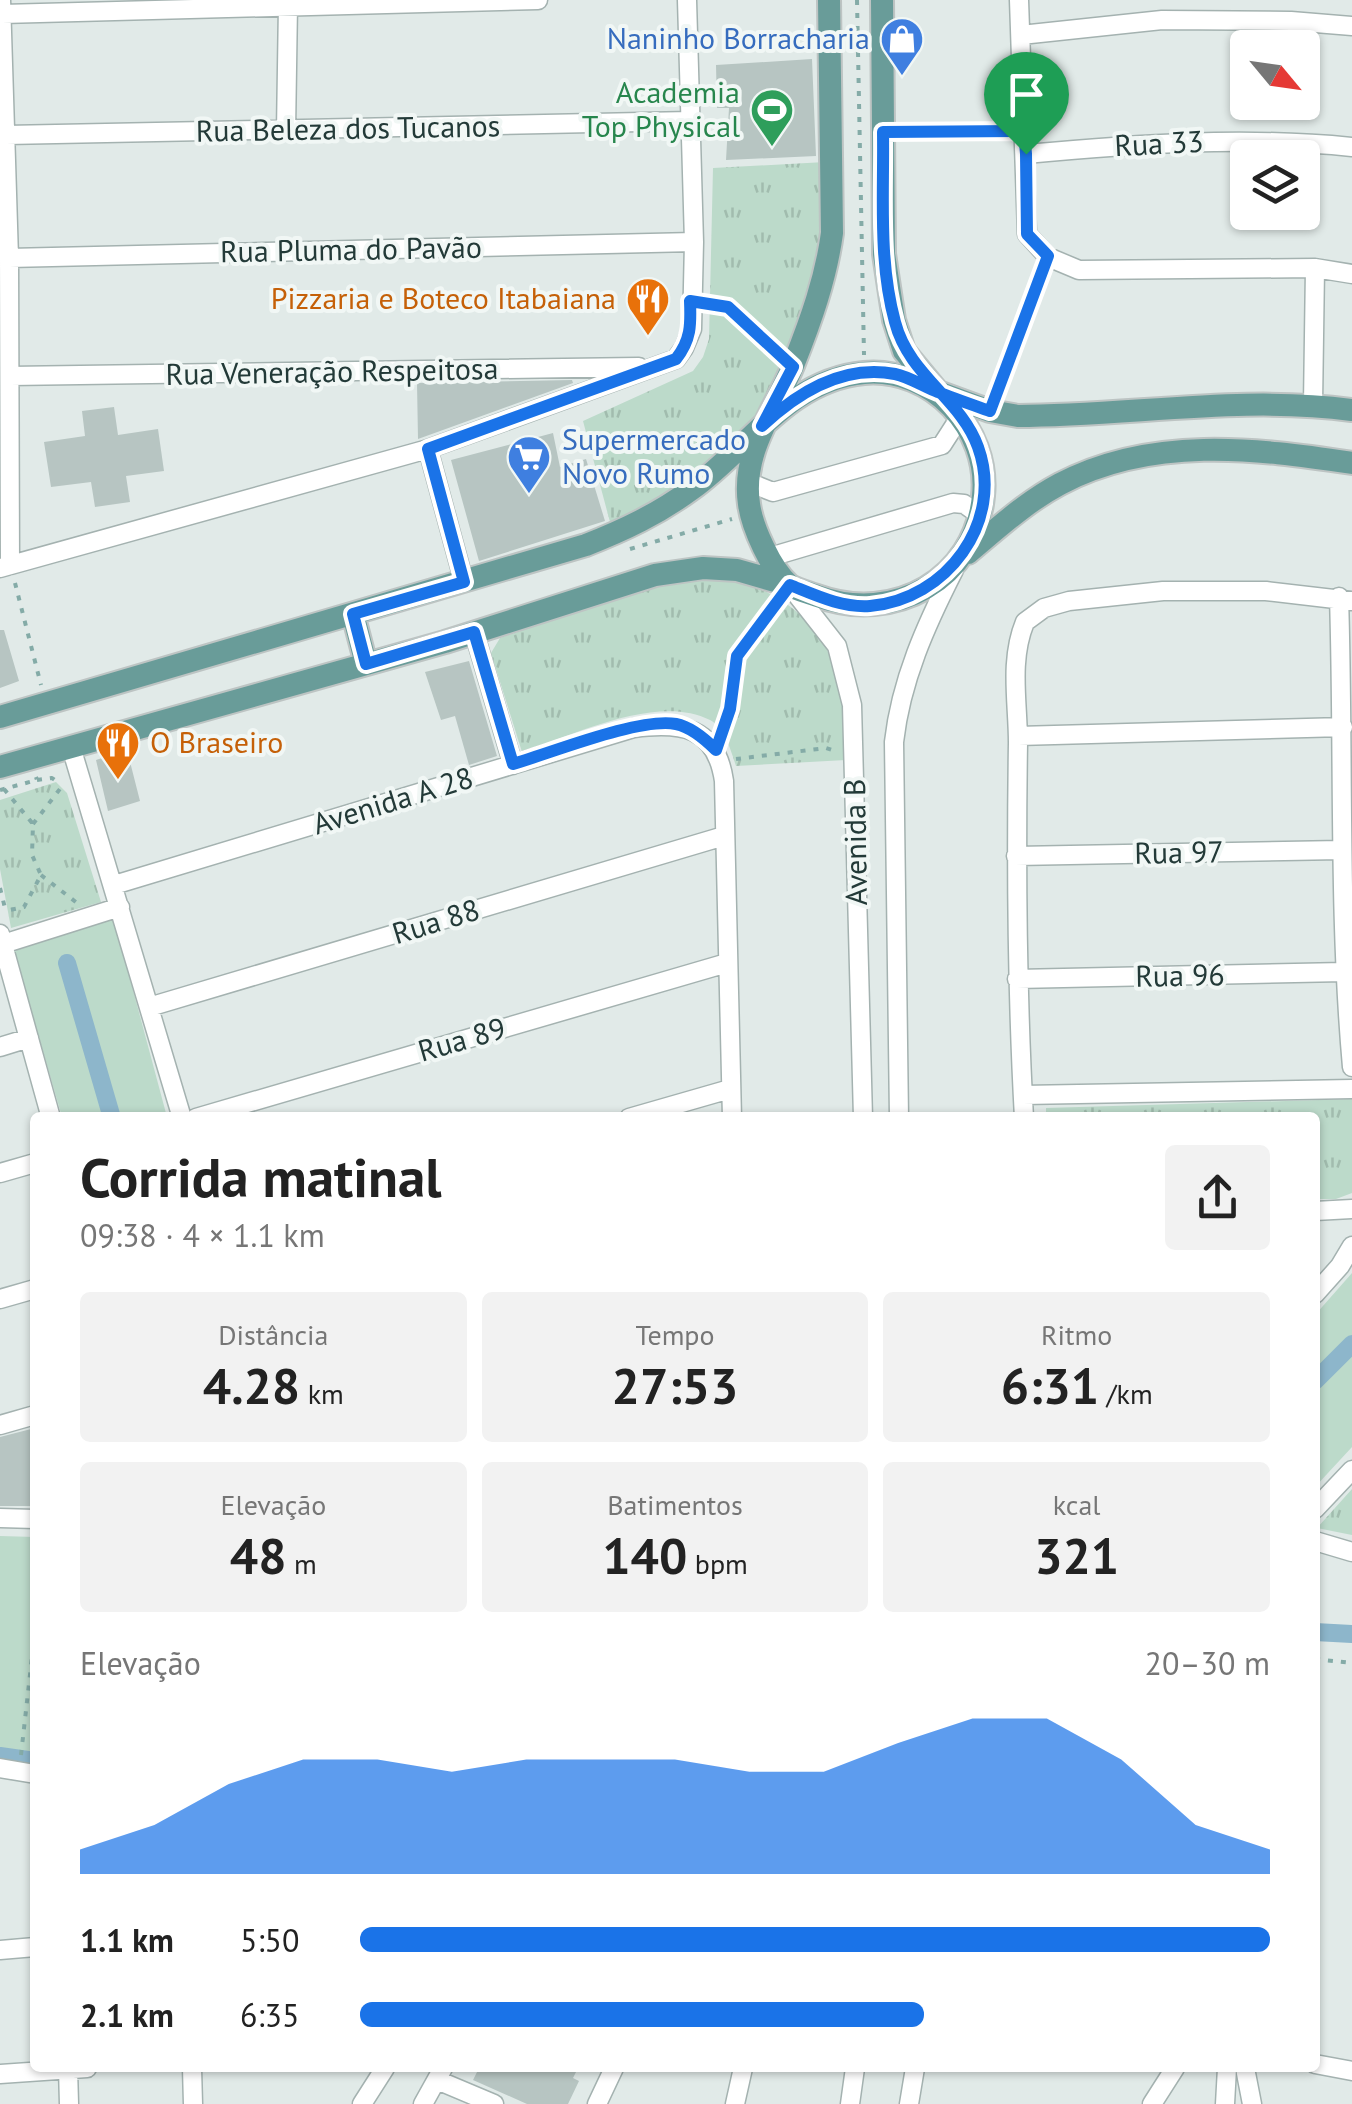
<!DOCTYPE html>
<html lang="pt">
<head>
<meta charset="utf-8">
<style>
  body { margin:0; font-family:"PT Sans",sans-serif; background:#f2f2f2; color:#222; height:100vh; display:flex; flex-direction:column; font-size:38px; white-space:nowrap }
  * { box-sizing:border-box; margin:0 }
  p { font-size:32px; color:#767676 }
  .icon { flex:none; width:55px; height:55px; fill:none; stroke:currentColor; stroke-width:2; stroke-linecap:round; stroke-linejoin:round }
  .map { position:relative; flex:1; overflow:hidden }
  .details { position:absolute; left:30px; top:1112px; width:1290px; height:960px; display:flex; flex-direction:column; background:#fff; border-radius:10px; box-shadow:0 2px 8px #0004 }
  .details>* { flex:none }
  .needle { width:65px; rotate:119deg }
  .buttons { position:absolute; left:1230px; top:30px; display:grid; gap:20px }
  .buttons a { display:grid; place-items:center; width:90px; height:90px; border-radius:10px; background:#fff; box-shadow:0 2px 8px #0004; font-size:50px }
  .pin { position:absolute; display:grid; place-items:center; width:85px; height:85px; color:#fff; margin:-102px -42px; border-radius:50% 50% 50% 0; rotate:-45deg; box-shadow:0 0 10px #0007 }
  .pin .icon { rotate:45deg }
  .round { display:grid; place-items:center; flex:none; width:105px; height:105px; border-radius:10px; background:#f2f2f2 }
  .head { display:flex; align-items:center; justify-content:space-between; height:170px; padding:0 50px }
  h1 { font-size:55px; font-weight:700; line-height:75px }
  .metrics { display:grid; grid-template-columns:repeat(3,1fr); gap:15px; height:170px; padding:10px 50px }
  .metrics div { display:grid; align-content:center; border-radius:10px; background:#f2f2f2; text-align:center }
  .metrics b { font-size:50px; font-weight:700 }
  .metrics small { font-size:28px; font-weight:400 }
  .metrics p { font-size:28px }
  .chart { height:280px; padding:20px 50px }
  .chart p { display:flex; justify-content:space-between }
  .chart svg { width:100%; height:180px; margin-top:10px; fill:#1a73e8; opacity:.7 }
  ul { padding:0 50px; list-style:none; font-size:32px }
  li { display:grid; grid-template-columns:160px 120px 1fr; align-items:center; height:75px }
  li i { height:25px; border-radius:12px; background:#1a73e8 }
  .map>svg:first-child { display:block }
  .grass { fill:#bcdaca }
  .park { fill:url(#park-tufts) }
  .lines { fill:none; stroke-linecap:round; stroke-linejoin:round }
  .canal { stroke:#8db6cb; stroke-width:18 }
  .building { fill:#b7c5c2 }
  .minor-casing { stroke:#a4b2b0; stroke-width:21 }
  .major-casing { stroke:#bdc4c3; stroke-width:26 }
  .path { stroke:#84aba7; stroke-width:4; stroke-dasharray:5 8; stroke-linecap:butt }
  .minor { stroke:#fff; stroke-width:18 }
  .major { stroke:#699c99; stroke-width:22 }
  .route-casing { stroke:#fff; stroke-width:20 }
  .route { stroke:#1a73e8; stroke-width:12 }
  .labels { text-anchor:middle; stroke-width:8; stroke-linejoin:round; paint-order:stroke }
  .shop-label { font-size:30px; fill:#366cbe; stroke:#f1f7f5; text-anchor:end }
  .leisure-label { font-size:30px; fill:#27864d; stroke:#f1f7f5; text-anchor:end }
  .street-label { font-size:30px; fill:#233a38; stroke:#f1f7f5 }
  .food-label { font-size:30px; fill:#c56008; stroke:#f1f7f5; text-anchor:end }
</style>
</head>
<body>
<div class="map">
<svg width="1352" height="2104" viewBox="0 0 1352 2104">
  <defs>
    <pattern id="park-tufts" width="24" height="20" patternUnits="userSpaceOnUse" patternTransform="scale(2.5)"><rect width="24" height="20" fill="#bcdaca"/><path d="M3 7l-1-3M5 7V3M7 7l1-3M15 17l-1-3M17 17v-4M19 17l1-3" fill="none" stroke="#a1bcae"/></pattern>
  </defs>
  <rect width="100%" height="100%" fill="#e1eae8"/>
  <!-- grass -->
  <path class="grass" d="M114,919L167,1117H62L14,951Z
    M1352,1273V1447L1315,1487V1315Z
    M0,1536L35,1537V1766L0,1761Z"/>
  <!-- park -->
  <path class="park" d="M825,162L822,255L773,389L748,426L709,462L647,506L610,522L583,421L693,371L703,357L709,339L713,168Z
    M720,575C820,602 848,659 846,760L736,766C731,751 725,728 710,720C657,693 574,735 522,752L491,653L500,638L674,579Z
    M56,782L67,793L101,902L11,928L0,869V800Z
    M1352,1099V1193L1336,1199H1315V1118L1046,1117V1108Z
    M1352,1489V1535L1317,1528Z"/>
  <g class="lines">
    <!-- canal -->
    <path class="canal" d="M67,963L112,1118
      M1315,1381L1352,1344
      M1315,1632L1352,1634
      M0,1756L35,1761"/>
  </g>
  <!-- building -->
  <path class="building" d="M812,59L816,156L726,160L729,108H717L716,65Z
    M572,380L573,383L418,439L417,383Z
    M114,407L118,435L158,429L164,471L126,476L130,502L95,507L91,482L51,487L44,442L85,436L82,411Z
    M553,433L560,467L586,459L605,521L479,561L451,460Z
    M0,630H4L19,681L0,688Z
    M469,661L497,756L469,765L455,716L441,720L425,672Z
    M127,750L140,801L108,811L96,760Z
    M35,1428V1506H0V1437Z
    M479,2068H578L573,2078L579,2081L568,2104H527L473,2080Z"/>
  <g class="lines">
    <!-- minor casing -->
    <g class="minor-casing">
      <path id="minor" d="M1,0L9,258L10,565
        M1019,0L1027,234L1048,257L1079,270L1315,268L1352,274
        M2,14L538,0
        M1021,35L1162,20L1291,21L1352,26
        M286,131L288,4
        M6,135L690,121
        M1026,154C1135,144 1242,136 1352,147
        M9,258L694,242
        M10,376L639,367
        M1313,404L1315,268
        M428,449L464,582
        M748,482L773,492L942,445L960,417
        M770,557L953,503L964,504L981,516
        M0,568L428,449L676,359L684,348L692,329L694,242L687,0
        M790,586L837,646L852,705L863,1118
        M1339,597C1344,754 1338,911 1352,1067
        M474,632L513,765
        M1018,736L1343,727
        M71,747L182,1118
        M1016,856L1341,850
        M114,885L634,728C681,722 716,726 724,781L732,1118
        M0,934L51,1118
        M3,944L120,907
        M1017,979L1344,972
        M149,1007L724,836
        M0,1047L29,1038
        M1023,1095L1352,1089
        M196,1118L727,963
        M629,1118L730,1089
        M899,1118L894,742C901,680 926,625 954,570
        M1024,1118C1017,992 1016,868 1018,743C1018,702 1009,661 1025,622L1044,608L1069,601L1163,591H1266L1352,601
        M0,1173L35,1163
        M1315,1211L1352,1209
        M1315,1294L1340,1266L1352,1246
        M0,1299L35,1289
        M0,1425L35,1415
        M1315,1509L1352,1470
        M0,1518L35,1519
        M1315,1541L1352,1552
        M0,1768L35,1774
        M0,1950L35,1947
        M1315,2064L1352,2071
        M68,2068L69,2104
        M192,2068L193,2104
        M1245,2068L1252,2104
        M0,2074L87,2068
        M437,2080L494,2104
        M362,2104L385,2068
        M423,2104L443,2068
        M597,2104L614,2068
        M735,2104L743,2068
        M850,2104L855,2068
        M909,2104L915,2068
        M1152,2104L1175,2068
        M1225,2104L1227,2068"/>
    </g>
    <!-- major casing -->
    <g class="major-casing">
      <path id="major" d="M882,0L884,254L894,320L904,351L938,392L990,411L1018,416C1129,416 1241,395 1352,410
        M968,553C998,528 1026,502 1060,484C1151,436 1255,448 1352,463
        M353,614L366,664
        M0,717L586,545C624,530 658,514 692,489C749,448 788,380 864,373C932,367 990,429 983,496C975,580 894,624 817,596C809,593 796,590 789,585C771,569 752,527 749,504C741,451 776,409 794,363C811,320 826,278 832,233L829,0
        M0,767L445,642L655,575L703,568L737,570L789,585"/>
    </g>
    <!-- path -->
    <path class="path" d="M857,0L864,355
      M904,131H1005
      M710,304L728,307L776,353
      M997,393L1043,270
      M630,549L732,519
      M15,583L41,685
      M722,731L730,709L737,656L778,601
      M736,759L826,748L835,751
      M37,780L52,778L60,784
      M4,789L33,824L32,855L41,875L24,907L5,911
      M0,790L37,780L36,777
      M33,824L63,785
      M41,875L77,903
      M0,888L6,912
      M1315,1659L1352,1663
      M21,1755L35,1630"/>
    <!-- minor -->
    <use href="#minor" class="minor"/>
    <!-- major -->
    <use href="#major" class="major"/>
  </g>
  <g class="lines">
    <!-- route casing -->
    <g class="route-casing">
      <path id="route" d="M1026,154L1027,234L1048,256L990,411C973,405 955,399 938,392C924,387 910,377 895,374C843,364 798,392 762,426L793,367L728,307L690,301C691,325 691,340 676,359L428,449L464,582L353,614L366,664L474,632L513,764C551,753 640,717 676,724C691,727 705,739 716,750L730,709L737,656L790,585C815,595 842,608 870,606C946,600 1005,522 978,447C961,399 909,376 895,322C878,260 884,194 883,132L1024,131L1026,154"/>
    </g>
    <!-- route -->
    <use href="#route" class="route"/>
  </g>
  <!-- icons -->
  <defs>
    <g id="shop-pin" transform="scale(2.25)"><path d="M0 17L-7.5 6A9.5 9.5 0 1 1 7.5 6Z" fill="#3f7fe0" stroke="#f1f7f5"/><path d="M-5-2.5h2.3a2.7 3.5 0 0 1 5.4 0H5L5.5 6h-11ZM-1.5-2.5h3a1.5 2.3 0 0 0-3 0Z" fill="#fff"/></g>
    <g id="stadium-pin" transform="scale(2.25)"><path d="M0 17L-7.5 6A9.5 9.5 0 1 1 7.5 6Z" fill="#2e9e5b" stroke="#f1f7f5"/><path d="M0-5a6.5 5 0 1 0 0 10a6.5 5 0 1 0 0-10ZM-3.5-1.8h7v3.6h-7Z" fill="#fff"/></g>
    <g id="restaurant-pin" transform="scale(2.25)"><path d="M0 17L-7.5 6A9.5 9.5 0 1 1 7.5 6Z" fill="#e8710a" stroke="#f1f7f5"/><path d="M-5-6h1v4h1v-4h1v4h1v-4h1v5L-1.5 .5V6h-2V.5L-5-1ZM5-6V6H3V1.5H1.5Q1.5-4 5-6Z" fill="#fff"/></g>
    <g id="supermarket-pin" transform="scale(2.25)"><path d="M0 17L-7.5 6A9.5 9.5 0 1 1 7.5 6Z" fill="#3f7fe0" stroke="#f1f7f5"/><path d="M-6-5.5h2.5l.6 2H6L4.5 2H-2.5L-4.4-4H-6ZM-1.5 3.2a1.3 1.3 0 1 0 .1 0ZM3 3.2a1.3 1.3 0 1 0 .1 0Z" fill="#fff"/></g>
  </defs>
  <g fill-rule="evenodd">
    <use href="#shop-pin" x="902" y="39"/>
    <use href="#stadium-pin" x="772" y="110"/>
    <use href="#restaurant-pin" x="648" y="299"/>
    <use href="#supermarket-pin" x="529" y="457"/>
    <use href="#restaurant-pin" x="118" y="743"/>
  </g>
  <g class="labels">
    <!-- shop labels -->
    <g class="shop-label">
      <text x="870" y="49">Naninho Borracharia</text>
      <text x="562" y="450" text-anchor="start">Supermercado<tspan x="562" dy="34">Novo Rumo</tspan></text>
    </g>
    <!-- leisure labels -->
    <g class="leisure-label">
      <text x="740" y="103">Academia<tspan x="740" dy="34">Top Physical</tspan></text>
    </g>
    <!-- street labels -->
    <g class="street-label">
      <text transform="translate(348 129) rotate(-1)" y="10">Rua Beleza dos Tucanos</text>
      <text transform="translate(1159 144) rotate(-3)" y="10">Rua 33</text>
      <text transform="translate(351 250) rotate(-1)" y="10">Rua Pluma do Pavão</text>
      <text transform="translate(332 372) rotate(-1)" y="10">Rua Veneração Respeitosa</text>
      <text transform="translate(393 801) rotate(-17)" y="10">Avenida A 28</text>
      <text transform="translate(856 842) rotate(-91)" y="10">Avenida B</text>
      <text transform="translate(1179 853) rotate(-1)" y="10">Rua 97</text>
      <text transform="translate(436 922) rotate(-17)" y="10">Rua 88</text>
      <text transform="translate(1180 976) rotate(-1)" y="10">Rua 96</text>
      <text transform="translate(462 1040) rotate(-16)" y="10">Rua 89</text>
    </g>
    <!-- food labels -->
    <g class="food-label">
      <text x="616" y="309">Pizzaria e Boteco Itabaiana</text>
      <text x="150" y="753" text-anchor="start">O Braseiro</text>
    </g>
  </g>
</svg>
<div class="buttons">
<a><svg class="needle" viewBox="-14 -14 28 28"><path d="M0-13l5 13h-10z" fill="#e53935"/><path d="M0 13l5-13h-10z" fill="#767676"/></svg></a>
<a><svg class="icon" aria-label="layers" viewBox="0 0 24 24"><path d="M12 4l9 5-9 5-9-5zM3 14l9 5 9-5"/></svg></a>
</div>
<div class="pin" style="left:1026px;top:154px;background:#1e9e55"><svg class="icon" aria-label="arrive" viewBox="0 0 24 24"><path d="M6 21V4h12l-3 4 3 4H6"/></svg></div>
<section class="details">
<div class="head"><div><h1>Corrida matinal</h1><p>09:38 · 4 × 1.1 km</p></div><a class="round"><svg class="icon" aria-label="share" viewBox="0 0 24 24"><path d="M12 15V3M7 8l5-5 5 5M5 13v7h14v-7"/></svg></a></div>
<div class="metrics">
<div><p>Distância</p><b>4.28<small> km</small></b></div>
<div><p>Tempo</p><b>27:53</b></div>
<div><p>Ritmo</p><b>6:31<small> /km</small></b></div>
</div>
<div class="metrics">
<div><p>Elevação</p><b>48<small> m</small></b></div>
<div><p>Batimentos</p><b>140<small> bpm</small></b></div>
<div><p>kcal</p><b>321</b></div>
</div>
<div class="chart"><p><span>Elevação</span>20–30 m</p>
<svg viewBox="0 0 160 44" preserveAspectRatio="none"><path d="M0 44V38L10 32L20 22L30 16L40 16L50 19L60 16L70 16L80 16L90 19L100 19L110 12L120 6L130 6L140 16L150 32L160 38V44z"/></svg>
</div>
<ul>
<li><b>1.1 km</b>5:50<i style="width:100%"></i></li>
<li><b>2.1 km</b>6:35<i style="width:62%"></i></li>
</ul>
</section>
</div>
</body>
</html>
